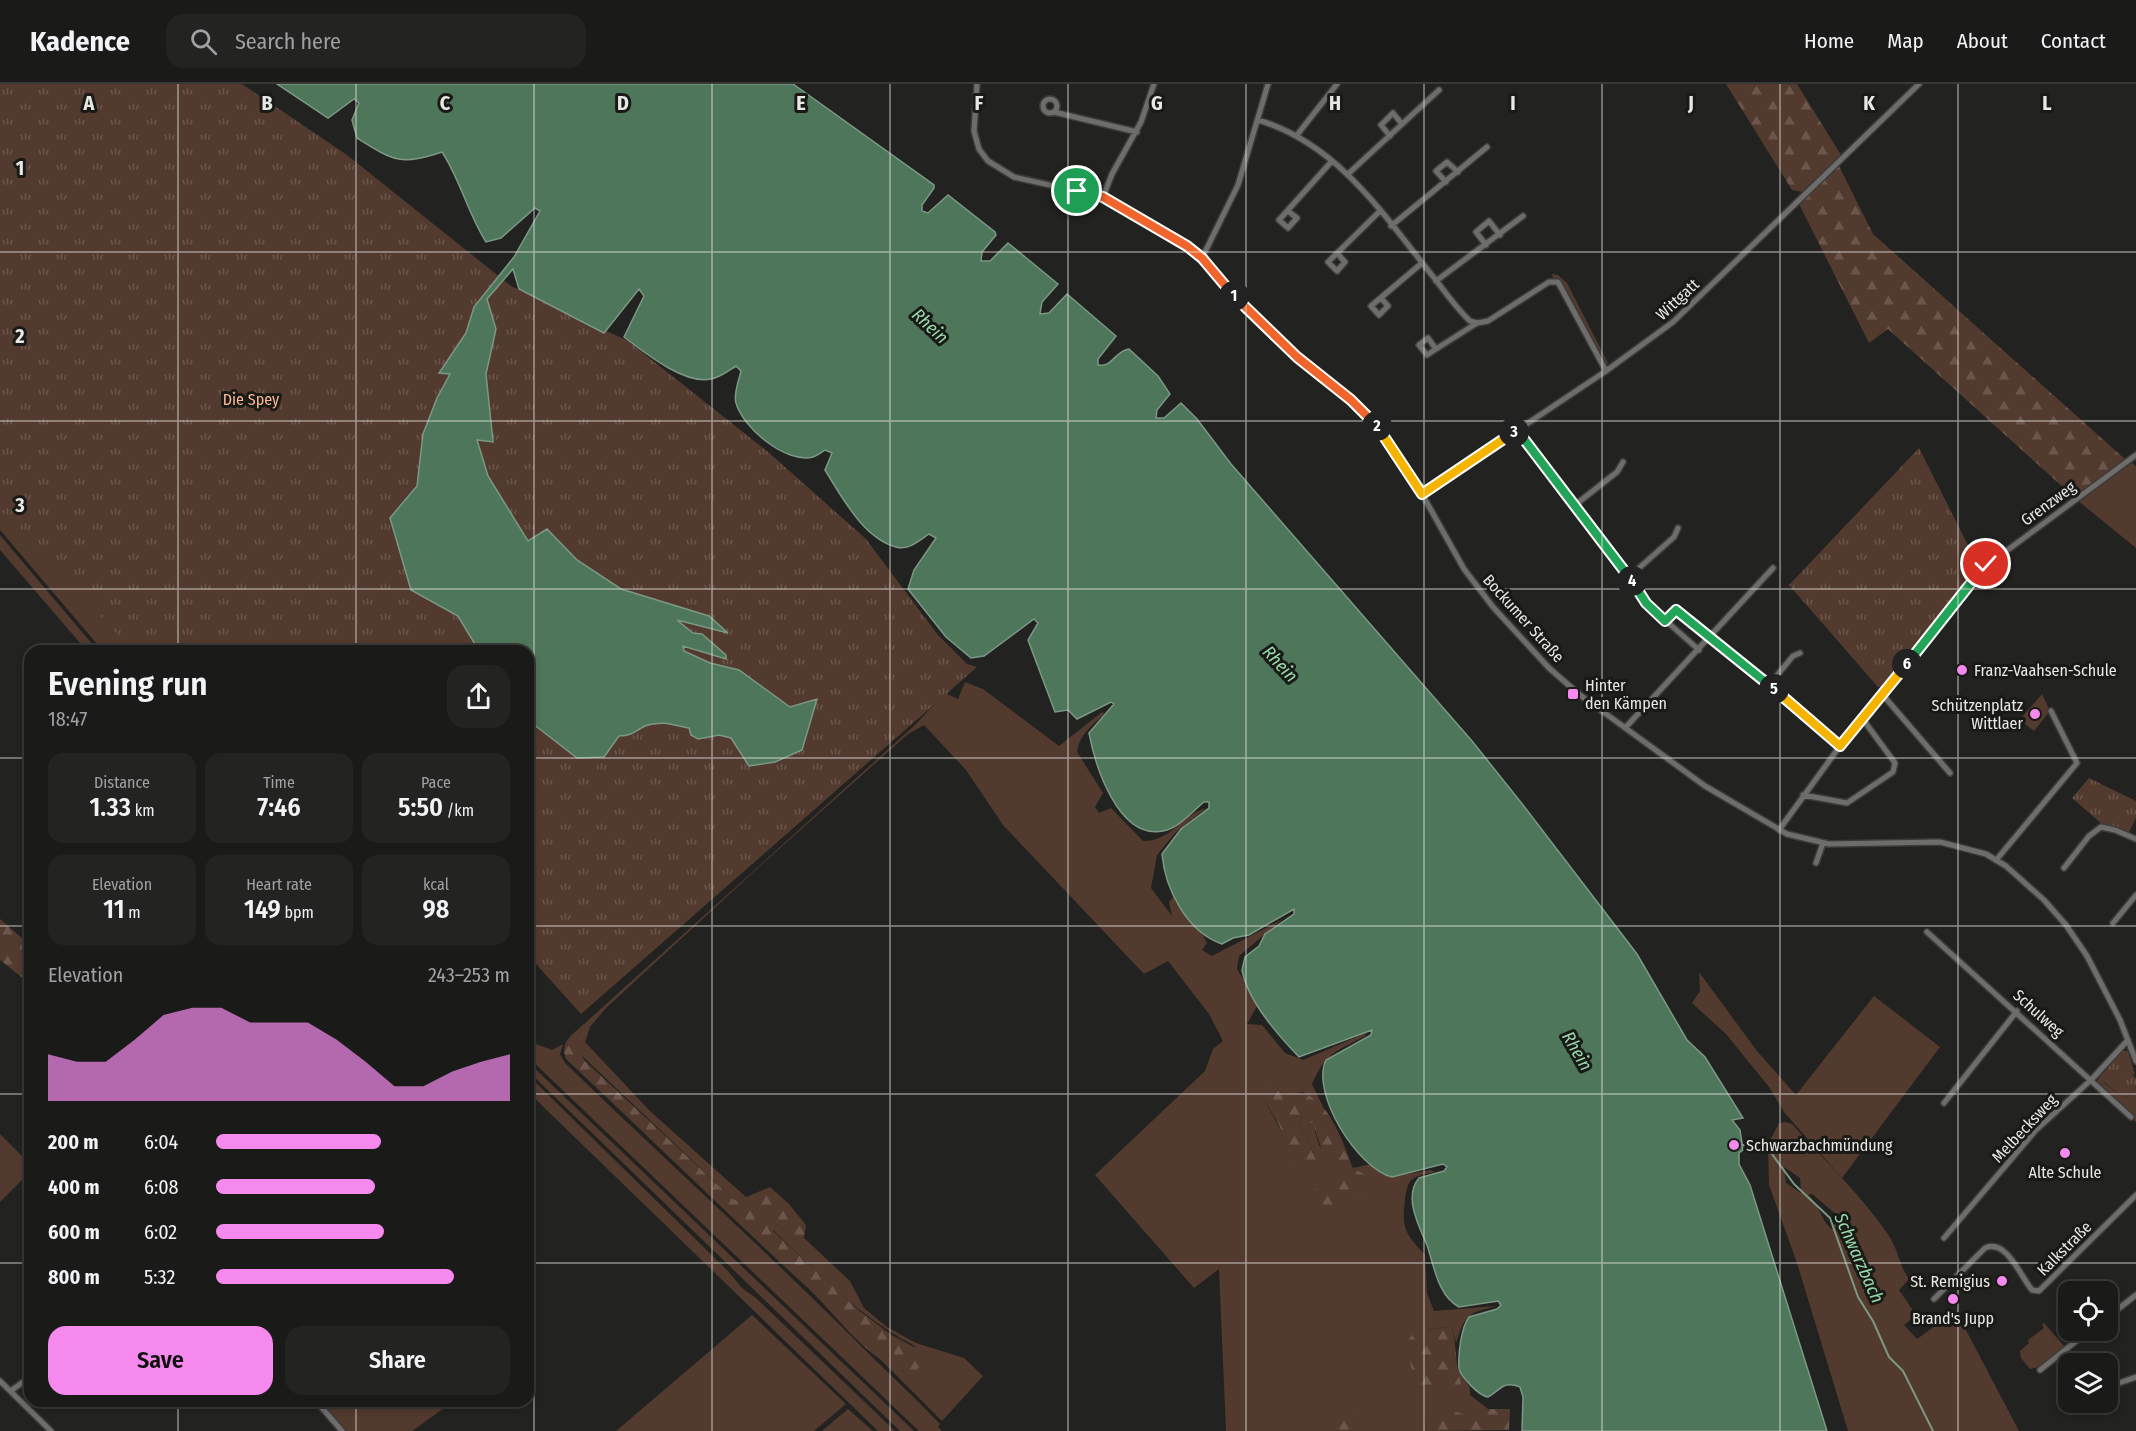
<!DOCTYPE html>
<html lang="en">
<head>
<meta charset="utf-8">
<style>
  body { margin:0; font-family:"Fira Sans Condensed",sans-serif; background:#232321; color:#f1f3f6; height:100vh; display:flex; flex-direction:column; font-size:22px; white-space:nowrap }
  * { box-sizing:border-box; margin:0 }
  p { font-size:20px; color:#9fa1a2 }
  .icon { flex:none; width:33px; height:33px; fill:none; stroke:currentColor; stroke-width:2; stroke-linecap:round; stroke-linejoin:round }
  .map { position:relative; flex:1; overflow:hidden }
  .drawer { position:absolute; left:24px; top:561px; width:510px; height:762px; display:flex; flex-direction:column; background:#1a1a18; border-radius:18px; box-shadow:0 3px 9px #0003,0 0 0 2px #383837 }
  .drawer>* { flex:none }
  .fabs { position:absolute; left:2058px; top:1197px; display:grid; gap:12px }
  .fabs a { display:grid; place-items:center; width:60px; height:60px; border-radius:12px; background:#1a1a18; box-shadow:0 3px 9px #0003,0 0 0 2px #383837; font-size:30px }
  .pin { position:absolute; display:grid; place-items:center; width:51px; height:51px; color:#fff; margin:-26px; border:3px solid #fff; border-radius:50%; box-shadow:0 2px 6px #0007 }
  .km { position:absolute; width:30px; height:30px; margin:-15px; border-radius:50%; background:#222; color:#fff; font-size:16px; line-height:30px; text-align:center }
  .round { display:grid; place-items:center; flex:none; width:63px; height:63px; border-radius:18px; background:#232321 }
  .headline { display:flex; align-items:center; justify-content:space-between; height:102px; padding:0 24px }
  h1 { font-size:33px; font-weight:600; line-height:45px }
  .stats { display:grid; grid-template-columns:repeat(3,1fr); gap:9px; height:102px; padding:6px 24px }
  .stats div { display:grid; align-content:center; border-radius:15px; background:#232321; text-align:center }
  .stats b { font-size:26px; font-weight:600 }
  .stats small { font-size:16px; font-weight:400 }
  .stats p { font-size:16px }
  .chart { height:168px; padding:12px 24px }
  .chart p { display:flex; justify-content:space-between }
  .chart svg { width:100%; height:108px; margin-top:6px; fill:#f689ed; opacity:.7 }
  .primary-button { display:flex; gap:12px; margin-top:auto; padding:12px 24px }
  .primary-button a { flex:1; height:69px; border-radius:18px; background:#f689ed; color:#111; font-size:24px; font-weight:600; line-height:69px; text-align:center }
  .primary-button a+a { background:#232321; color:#f1f3f6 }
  ul { padding:0 24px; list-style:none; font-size:20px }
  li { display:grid; grid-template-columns:96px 72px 1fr; align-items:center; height:45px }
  li i { height:15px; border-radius:8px; background:#f689ed }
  header { display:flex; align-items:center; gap:36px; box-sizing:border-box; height:84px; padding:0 30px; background:#1a1a18; border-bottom:2px solid #383837 }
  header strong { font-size:28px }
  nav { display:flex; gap:33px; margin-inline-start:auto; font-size:21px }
  .search { width:420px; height:54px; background:#232321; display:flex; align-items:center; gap:15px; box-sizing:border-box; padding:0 21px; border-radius:18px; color:#9fa1a2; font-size:22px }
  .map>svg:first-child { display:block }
  .green { fill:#533a2e; fill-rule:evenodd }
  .forest { fill:url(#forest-firs) }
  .park { fill:url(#park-tufts) }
  .water { fill:#4e765b; stroke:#7c9885; stroke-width:1.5 }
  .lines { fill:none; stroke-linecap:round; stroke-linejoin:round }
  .stream { stroke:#7c9885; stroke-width:2 }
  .street-casing { stroke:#3c3c3a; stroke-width:8 }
  .street { stroke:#6e6d6b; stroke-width:5 }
  .split-1-casing { stroke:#fff; stroke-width:12 }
  .split-2-casing { stroke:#fff; stroke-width:12 }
  .split-3-casing { stroke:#fff; stroke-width:12 }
  .split-4-casing { stroke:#fff; stroke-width:12 }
  .split-5-casing { stroke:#fff; stroke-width:12 }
  .split-6-casing { stroke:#fff; stroke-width:12 }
  .split-7-casing { stroke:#fff; stroke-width:12 }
  .split-1 { stroke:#f0652b; stroke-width:8 }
  .split-2 { stroke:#f0652b; stroke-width:8 }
  .split-3 { stroke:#f5b400; stroke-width:8 }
  .split-4 { stroke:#22a559; stroke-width:8 }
  .split-5 { stroke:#22a559; stroke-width:8 }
  .split-6 { stroke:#f5b400; stroke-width:8 }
  .split-7 { stroke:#22a559; stroke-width:8 }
  .grid { fill:none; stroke:#e8e8e6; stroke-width:1.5; stroke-opacity:0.55 }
  .poi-dot { fill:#f689ed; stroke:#191916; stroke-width:2 }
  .labels { text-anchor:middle; stroke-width:6; stroke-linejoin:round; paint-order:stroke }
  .street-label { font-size:16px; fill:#e8e8e6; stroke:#191916 }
  .park-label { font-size:16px; fill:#feba96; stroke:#191916 }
  .poi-label { font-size:16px; fill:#e8e8e6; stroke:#191916; text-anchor:start }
  .water-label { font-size:18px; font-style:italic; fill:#97d9ab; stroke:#191916 }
  .grid-label { font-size:20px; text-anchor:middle; font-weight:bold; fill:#e8e8e6; stroke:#191916; stroke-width:6; stroke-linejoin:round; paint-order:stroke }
</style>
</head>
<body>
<header>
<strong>Kadence</strong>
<div class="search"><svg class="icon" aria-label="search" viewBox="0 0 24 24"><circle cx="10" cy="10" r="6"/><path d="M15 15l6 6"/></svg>Search here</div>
<nav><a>Home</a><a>Map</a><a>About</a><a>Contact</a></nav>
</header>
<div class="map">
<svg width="2136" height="1347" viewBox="0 0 2136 1347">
  <defs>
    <pattern id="forest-firs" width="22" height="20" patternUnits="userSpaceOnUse" patternTransform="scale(1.5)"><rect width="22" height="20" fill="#533a2e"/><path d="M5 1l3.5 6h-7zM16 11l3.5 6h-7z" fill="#6c564c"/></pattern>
    <pattern id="park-tufts" width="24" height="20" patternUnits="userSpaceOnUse" patternTransform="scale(1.5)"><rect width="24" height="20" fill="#533a2e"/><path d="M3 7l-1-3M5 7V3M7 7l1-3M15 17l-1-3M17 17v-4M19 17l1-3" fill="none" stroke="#6c564c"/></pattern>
  </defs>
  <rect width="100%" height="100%" fill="#222220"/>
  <!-- green -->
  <path class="green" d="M1552,190L1558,191L1567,199L1608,279L1605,282L1562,199L1553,194Z
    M2130,377L2136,382V464L2077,416Z
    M0,395L141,567H103L0,446Z
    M0,451L98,567H87L0,466Z
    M965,598L983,605L1059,662L1102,628L1105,630C1092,641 1080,650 1077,668L1103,709L1095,723L1099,729L1111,724L1143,757C1170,758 1182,731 1206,724L1176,748L1157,771L1151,804L1172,832L1169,818L1175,810C1183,829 1199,841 1207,859L1202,866L1212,872L1283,835L1239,872L1237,885L1258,920L1247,940L1262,941L1285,969L1303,976L1366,949L1365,952C1336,968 1326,968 1312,1000L1324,1025L1303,1008L1262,1011L1286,1056L1317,1076L1299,1039L1301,1032L1313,1040L1319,1061L1340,1089L1326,1098L1373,1095L1353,1084L1376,1079L1394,1092L1431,1086L1436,1088C1412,1093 1408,1092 1405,1116C1401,1145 1406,1150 1425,1171L1427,1209L1434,1227L1496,1222C1466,1230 1466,1230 1456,1259L1452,1243L1427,1245L1462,1302L1455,1281L1470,1304V1311L1488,1325L1468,1332L1424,1335L1427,1347H1226L1219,1185L1194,1204L1095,1091L1205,987L1213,965L1223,957L1209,930L1168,877L1144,890L1003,741L966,686L924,641L908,650L760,782L606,924L590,943L585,958L650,1027L746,1113L770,1103L748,1122L733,1115L579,969L577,962L584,940L915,641L945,609L958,615Z
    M2042,610L2050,627L2034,647L2021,637V634Z
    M1699,888L1757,967L1796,1011L1874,912L1940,963L1842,1094L1784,1028L1769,1003L1726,950L1692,919L1700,907Z
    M528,957L552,966L563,960L560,970L565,979C658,1069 754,1156 846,1247C877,1279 910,1308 940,1340L938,1343L942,1347H919L528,973Z
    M2122,967H2128L2136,994L2135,990L2103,998L2125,1015L2136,1003V1038L2096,998Z
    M528,978L914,1347H900L528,987Z
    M528,991L728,1187L742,1204L756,1214L895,1347H878L528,1008Z
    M1785,1038L1792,1040C1824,1076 1860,1110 1887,1149C1898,1164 1899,1181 1909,1195L1899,1206L1916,1231L1904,1241L1917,1255L1956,1227L2019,1347H1848L1797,1179L1769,1101L1768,1060L1779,1039ZM1784,1083L1800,1094L1801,1109L1786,1099ZM1812,1110L1837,1131L1832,1145C1822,1139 1820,1121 1808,1111Z
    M0,1050L30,1080V1088L0,1118Z
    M778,1140L794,1156L804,1154L850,1197L864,1224L887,1243L916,1259L964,1274L983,1292L942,1337L877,1272L904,1288L915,1262C860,1234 818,1188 773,1146Z
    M752,1231L846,1320L814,1347H616Z
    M2044,1239L2066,1264L2040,1283L2030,1285L2021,1274L2020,1267L2029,1259L2028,1256L2044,1244L2042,1240Z
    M319,1317H454L412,1347H346Z
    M848,1325L873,1347H822Z"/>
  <!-- forest -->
  <path class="forest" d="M1726,0H1797L1841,71L1803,108L1792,106Z
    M1837,78L1873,150L2127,377L2075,414L1888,245L1869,259L1800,122V115Z
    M0,835L30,861V900L0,876Z
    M584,940L585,946L577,962L584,976L733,1115L748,1121L770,1103L789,1120L806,1141L804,1154L794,1156L778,1140L773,1147L861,1228L890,1250L921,1267V1280L914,1290C870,1282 840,1234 809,1205C727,1130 647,1051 566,975C559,958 573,950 584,940Z
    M1278,989L1295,1008C1328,1009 1343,1059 1353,1084L1374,1095L1354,1119L1320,1125L1309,1109L1339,1088L1325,1075L1313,1040L1301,1032L1299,1039L1317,1076L1305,1083L1294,1082L1279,1041L1262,1011L1267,999Z
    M1421,1242L1428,1245L1452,1243C1457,1264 1455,1282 1462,1302L1451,1307L1416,1301L1405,1259Z
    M1335,1325H1353L1363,1343L1362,1347H1336L1331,1336Z
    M1448,1325L1468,1332L1488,1325H1510L1509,1346L1427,1347L1424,1335Z"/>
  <!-- park -->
  <path class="park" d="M0,0H242L347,71L511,202L628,257L767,367L866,455L938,551L967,580L977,583L581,930L528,871V567H133L0,425Z
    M1919,364L1980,485L1887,603H1878L1789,501Z
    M2089,694L2136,717V734L2129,748L2102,740L2072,714Z
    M2116,975L2136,994V1003L2125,1015L2099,994Z"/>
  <!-- water -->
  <path class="water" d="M277,0H793L934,101V104L922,121V127L928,129L948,111L995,148L996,151L982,168L981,177H990L1008,159L1058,200L1042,218L1040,230L1049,229L1067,210L1116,252L1098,275V281C1112,284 1116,266 1129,265L1158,292L1170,310L1157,326L1156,334H1164L1181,319L1197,335L1231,380L1472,657L1523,721L1637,870L1687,956L1705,973L1743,1034L1732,1036L1740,1046L1743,1066L1739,1069V1080L1750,1101L1827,1347H1522L1523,1313L1520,1303C1503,1296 1501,1306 1488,1313C1479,1312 1460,1292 1459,1284C1458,1270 1461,1244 1469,1233L1497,1225L1501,1221L1498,1217L1459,1223C1438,1212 1434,1182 1427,1161C1419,1142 1403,1113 1419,1094L1444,1087L1447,1083L1443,1080L1392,1093C1358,1085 1310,1009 1326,976L1371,951L1372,946L1299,973C1277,950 1248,917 1242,886L1245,873L1259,862L1265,850L1294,830V825L1249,851L1233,854L1222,860C1187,848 1165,805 1162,770L1181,745L1209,724V718H1204C1193,727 1179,744 1163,747C1118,756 1095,681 1089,649L1114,620L1111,618L1077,635L1068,626L1055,628L1028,556L1038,539L1034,535L984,572L971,574L946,553L908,505L914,486L936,454L929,450C920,456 908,467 896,463C863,454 842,413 825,386L832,369L825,366C822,368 817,372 813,373C786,380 743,344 736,319C733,311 739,296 741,287L736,282C728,287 721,293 711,295C684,301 644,268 624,253L644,212L639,205L604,249L519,205L513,185L487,215L496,245L486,290L493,358L477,356L488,392L528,457L547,445L577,476L621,505L709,532L728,549L677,536L693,549L702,550L726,571V575L683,562L684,567L710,579L739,586L790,623L817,615L802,666L775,678L749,682L731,654L719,651L698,655L691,651L689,644C674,641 660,636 645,642C635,647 632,652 619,652L604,673L577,674L528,636V567H479L458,532L411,506L390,434L417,402L423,350L437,314L450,290L439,289L466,249L474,223L514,173L540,127L535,124L501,154L486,158C467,128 461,97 442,68C400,82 394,77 357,54L352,36L359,19L354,15L328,34Z"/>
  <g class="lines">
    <!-- stream -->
    <path class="stream" d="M1742,1061L1760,1062L1769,1066L1794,1100L1830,1134L1858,1213L1873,1237L1889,1273L1903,1287L1933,1347"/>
    <!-- street casing -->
    <g class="street-casing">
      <path id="street" d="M977,0L974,47L979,65L988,77L1014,93L1103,113L1202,174L1228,205L1297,273L1370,334L1422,410L1464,485L1493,523L1549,584L1580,611L1705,702L1787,750L1829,760L1940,758L1986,770L2006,782L2044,816L2066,841L2087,872L2120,936L2136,977
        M1043 22a7 7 0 1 1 14 0a7 7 0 1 1-14 0Z
        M1054,28L1137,48
        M1258,36C1339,60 1385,133 1435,195C1446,209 1457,225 1470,237L1477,239L1488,237L1549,198H1558L1606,287
        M1297,51L1337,0
        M1390,52L1381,41L1393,29L1402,40
        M1348,90L1439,6
        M1446,98L1436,87L1447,78L1458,88
        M1103,113L1112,90L1141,38L1154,0
        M1288,127L1297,134L1288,144L1279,136L1332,77
        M1391,142L1487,63
        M1486,161L1476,148L1489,137L1500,151
        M1337,169L1345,178L1337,187L1328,178L1380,127
        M1202,174L1238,101L1268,0
        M1436,197L1523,132
        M1381,214L1388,222L1379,231L1371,222L1422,179
        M1436,265L1427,271L1419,261L1428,254L1436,265L1477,239
        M1517,346L1630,492L1646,519L1699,566
        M1422,410L1606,287L1673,238L1919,0
        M1575,421L1617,388L1623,378
        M1630,492L1674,453L1678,444
        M1665,537L1676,526L1805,631L1840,662
        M1769,601L1793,572L1800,569
        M1882,610L1950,689
        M1626,643L1773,484
        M1803,711L1847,719L1893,688L1895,679L1862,634
        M1779,746L1840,662L1982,485L2136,371
        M1997,775L2077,679L2051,627
        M1816,779L1823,759
        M2064,784L2089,752L2101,743L2115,746L2136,755
        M2113,839L2136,811
        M1927,848L2131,1033
        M1944,1019L2017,927
        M1944,1154L2036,1046L2092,995L2128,956
        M1934,1215L1985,1164C2006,1154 2021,1193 2032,1206L2039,1207L2136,1111
        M2108,1233L2136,1211
        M2040,1286L2090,1246
        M0,1297L51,1347
        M2119,1299L2136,1293
        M12,1306L30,1293
        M316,1317L342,1347"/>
    </g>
    <!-- street -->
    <use href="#street" class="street"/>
  </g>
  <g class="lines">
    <!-- split-1 casing -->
    <g class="split-1-casing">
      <path id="split-1" d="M1077,107L1103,113L1187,162L1202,174L1234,212"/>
    </g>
    <!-- split-2 casing -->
    <g class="split-2-casing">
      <path id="split-2" d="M1234,212L1297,273L1351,316L1377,342"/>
    </g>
    <!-- split-3 casing -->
    <g class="split-3-casing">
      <path id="split-3" d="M1377,342L1422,410L1514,348"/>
    </g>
    <!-- split-4 casing -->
    <g class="split-4-casing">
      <path id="split-4" d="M1514,348L1517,346L1632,497"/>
    </g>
    <!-- split-5 casing -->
    <g class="split-5-casing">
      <path id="split-5" d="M1632,497L1646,519L1665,537L1676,526L1774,605"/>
    </g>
    <!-- split-6 casing -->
    <g class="split-6-casing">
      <path id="split-6" d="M1774,605L1840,662L1907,580"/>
    </g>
    <!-- split-7 casing -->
    <g class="split-7-casing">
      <path id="split-7" d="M1907,580L1986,480"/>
    </g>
    <!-- split-1 -->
    <use href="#split-1" class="split-1"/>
    <!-- split-2 -->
    <use href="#split-2" class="split-2"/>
    <!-- split-3 -->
    <use href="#split-3" class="split-3"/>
    <!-- split-4 -->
    <use href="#split-4" class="split-4"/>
    <!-- split-5 -->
    <use href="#split-5" class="split-5"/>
    <!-- split-6 -->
    <use href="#split-6" class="split-6"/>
    <!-- split-7 -->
    <use href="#split-7" class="split-7"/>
  </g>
  <!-- grid -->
  <path class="grid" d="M178,0V567M356,0V567M534,0V1347M712,0V1347M890,0V1347M1068,0V1347M1246,0V1347M1424,0V1347M1602,0V1347M1780,0V1347M1958,0V1347M0,168H2136M0,337H2136M0,505H2136M0,674H30M528,674H2136M0,842H30M528,842H2136M0,1010H30M528,1010H2136M0,1179H30M528,1179H2136M178,1317V1347M356,1317V1347"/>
  <!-- markers -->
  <g class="poi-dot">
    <circle cx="1962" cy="586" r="6"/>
    <rect x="1567" y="604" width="12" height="12" rx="3"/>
    <circle cx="2035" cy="630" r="6"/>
    <circle cx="1734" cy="1061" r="6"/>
    <circle cx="2065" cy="1069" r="6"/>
    <circle cx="2002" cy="1197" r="6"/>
    <circle cx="1953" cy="1215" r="6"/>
  </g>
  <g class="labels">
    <!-- street labels -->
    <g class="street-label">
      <text transform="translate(1677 215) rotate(-43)" y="6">Wittgatt</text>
      <text transform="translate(2048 419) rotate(-36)" y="6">Grenzweg</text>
      <text transform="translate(1524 534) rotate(48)" y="6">Bockumer Straße</text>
      <text transform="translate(2039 929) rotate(42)" y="6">Schulweg</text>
      <text transform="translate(2024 1044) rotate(-47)" y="6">Melbecksweg</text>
      <text transform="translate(2064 1164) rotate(-45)" y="6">Kalkstraße</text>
    </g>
    <!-- park labels -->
    <g class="park-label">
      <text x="251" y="321">Die Spey</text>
    </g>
    <!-- poi labels -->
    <g class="poi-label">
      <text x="1974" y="592">Franz-Vaahsen-Schule</text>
      <text x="1585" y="607">Hinter<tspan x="1585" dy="18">den Kämpen</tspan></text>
      <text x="2023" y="627" text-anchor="end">Schützenplatz<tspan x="2023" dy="18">Wittlaer</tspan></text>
      <text x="1746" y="1067">Schwarzbachmündung</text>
      <text x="2065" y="1094" text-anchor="middle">Alte Schule</text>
      <text x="1990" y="1203" text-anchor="end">St. Remigius</text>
      <text x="1953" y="1240" text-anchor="middle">Brand's Jupp</text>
    </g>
    <!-- water labels -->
    <g class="water-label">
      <text transform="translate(930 242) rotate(43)" y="6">Rhein</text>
      <text transform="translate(1280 580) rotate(47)" y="6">Rhein</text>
      <text transform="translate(1577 967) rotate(60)" y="6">Rhein</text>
      <text transform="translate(1859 1174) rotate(66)" y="6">Schwarzbach</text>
    </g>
  </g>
  <g class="grid-label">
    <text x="89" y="26">A</text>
    <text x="267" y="26">B</text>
    <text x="445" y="26">C</text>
    <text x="623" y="26">D</text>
    <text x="801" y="26">E</text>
    <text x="979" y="26">F</text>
    <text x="1157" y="26">G</text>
    <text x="1335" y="26">H</text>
    <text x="1513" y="26">I</text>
    <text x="1691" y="26">J</text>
    <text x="1869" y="26">K</text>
    <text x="2047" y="26">L</text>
    <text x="20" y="91">1</text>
    <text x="20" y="259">2</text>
    <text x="20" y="428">3</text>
  </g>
</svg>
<div class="fabs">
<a><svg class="icon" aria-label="locate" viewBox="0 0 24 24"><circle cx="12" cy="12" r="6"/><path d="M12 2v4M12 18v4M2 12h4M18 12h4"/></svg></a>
<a><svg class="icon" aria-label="layers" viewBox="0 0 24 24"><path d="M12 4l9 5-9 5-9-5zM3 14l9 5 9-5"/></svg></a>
</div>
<div class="pin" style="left:1077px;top:107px;background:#1e9e55"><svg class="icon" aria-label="arrive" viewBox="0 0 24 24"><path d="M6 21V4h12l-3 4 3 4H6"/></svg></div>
<div class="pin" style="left:1986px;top:480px;background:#d93025"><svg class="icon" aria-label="check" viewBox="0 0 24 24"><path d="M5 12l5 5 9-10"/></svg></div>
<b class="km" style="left:1234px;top:212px">1</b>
<b class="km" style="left:1377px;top:342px">2</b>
<b class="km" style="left:1514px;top:348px">3</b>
<b class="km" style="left:1632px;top:497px">4</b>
<b class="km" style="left:1774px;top:605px">5</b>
<b class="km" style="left:1907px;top:580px">6</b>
<section class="drawer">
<div class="headline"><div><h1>Evening run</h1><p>18:47</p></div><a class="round"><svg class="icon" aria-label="share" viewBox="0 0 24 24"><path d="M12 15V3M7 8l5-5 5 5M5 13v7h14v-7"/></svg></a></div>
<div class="stats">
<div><p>Distance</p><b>1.33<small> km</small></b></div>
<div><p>Time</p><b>7:46</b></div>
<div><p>Pace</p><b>5:50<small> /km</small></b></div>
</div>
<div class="stats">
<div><p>Elevation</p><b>11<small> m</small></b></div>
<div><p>Heart rate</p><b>149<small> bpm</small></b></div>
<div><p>kcal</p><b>98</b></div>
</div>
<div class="chart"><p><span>Elevation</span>243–253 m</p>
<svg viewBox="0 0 160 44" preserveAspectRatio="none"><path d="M0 44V25L10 28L20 28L30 19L40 9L50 6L60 6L70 12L80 12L90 12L100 19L110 28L120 38L130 38L140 32L150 28L160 25V44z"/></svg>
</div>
<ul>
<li><b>200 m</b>6:04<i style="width:56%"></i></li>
<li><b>400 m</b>6:08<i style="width:54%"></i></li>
<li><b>600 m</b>6:02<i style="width:57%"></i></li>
<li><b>800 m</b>5:32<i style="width:81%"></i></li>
</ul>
<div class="primary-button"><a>Save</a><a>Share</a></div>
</section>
</div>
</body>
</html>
